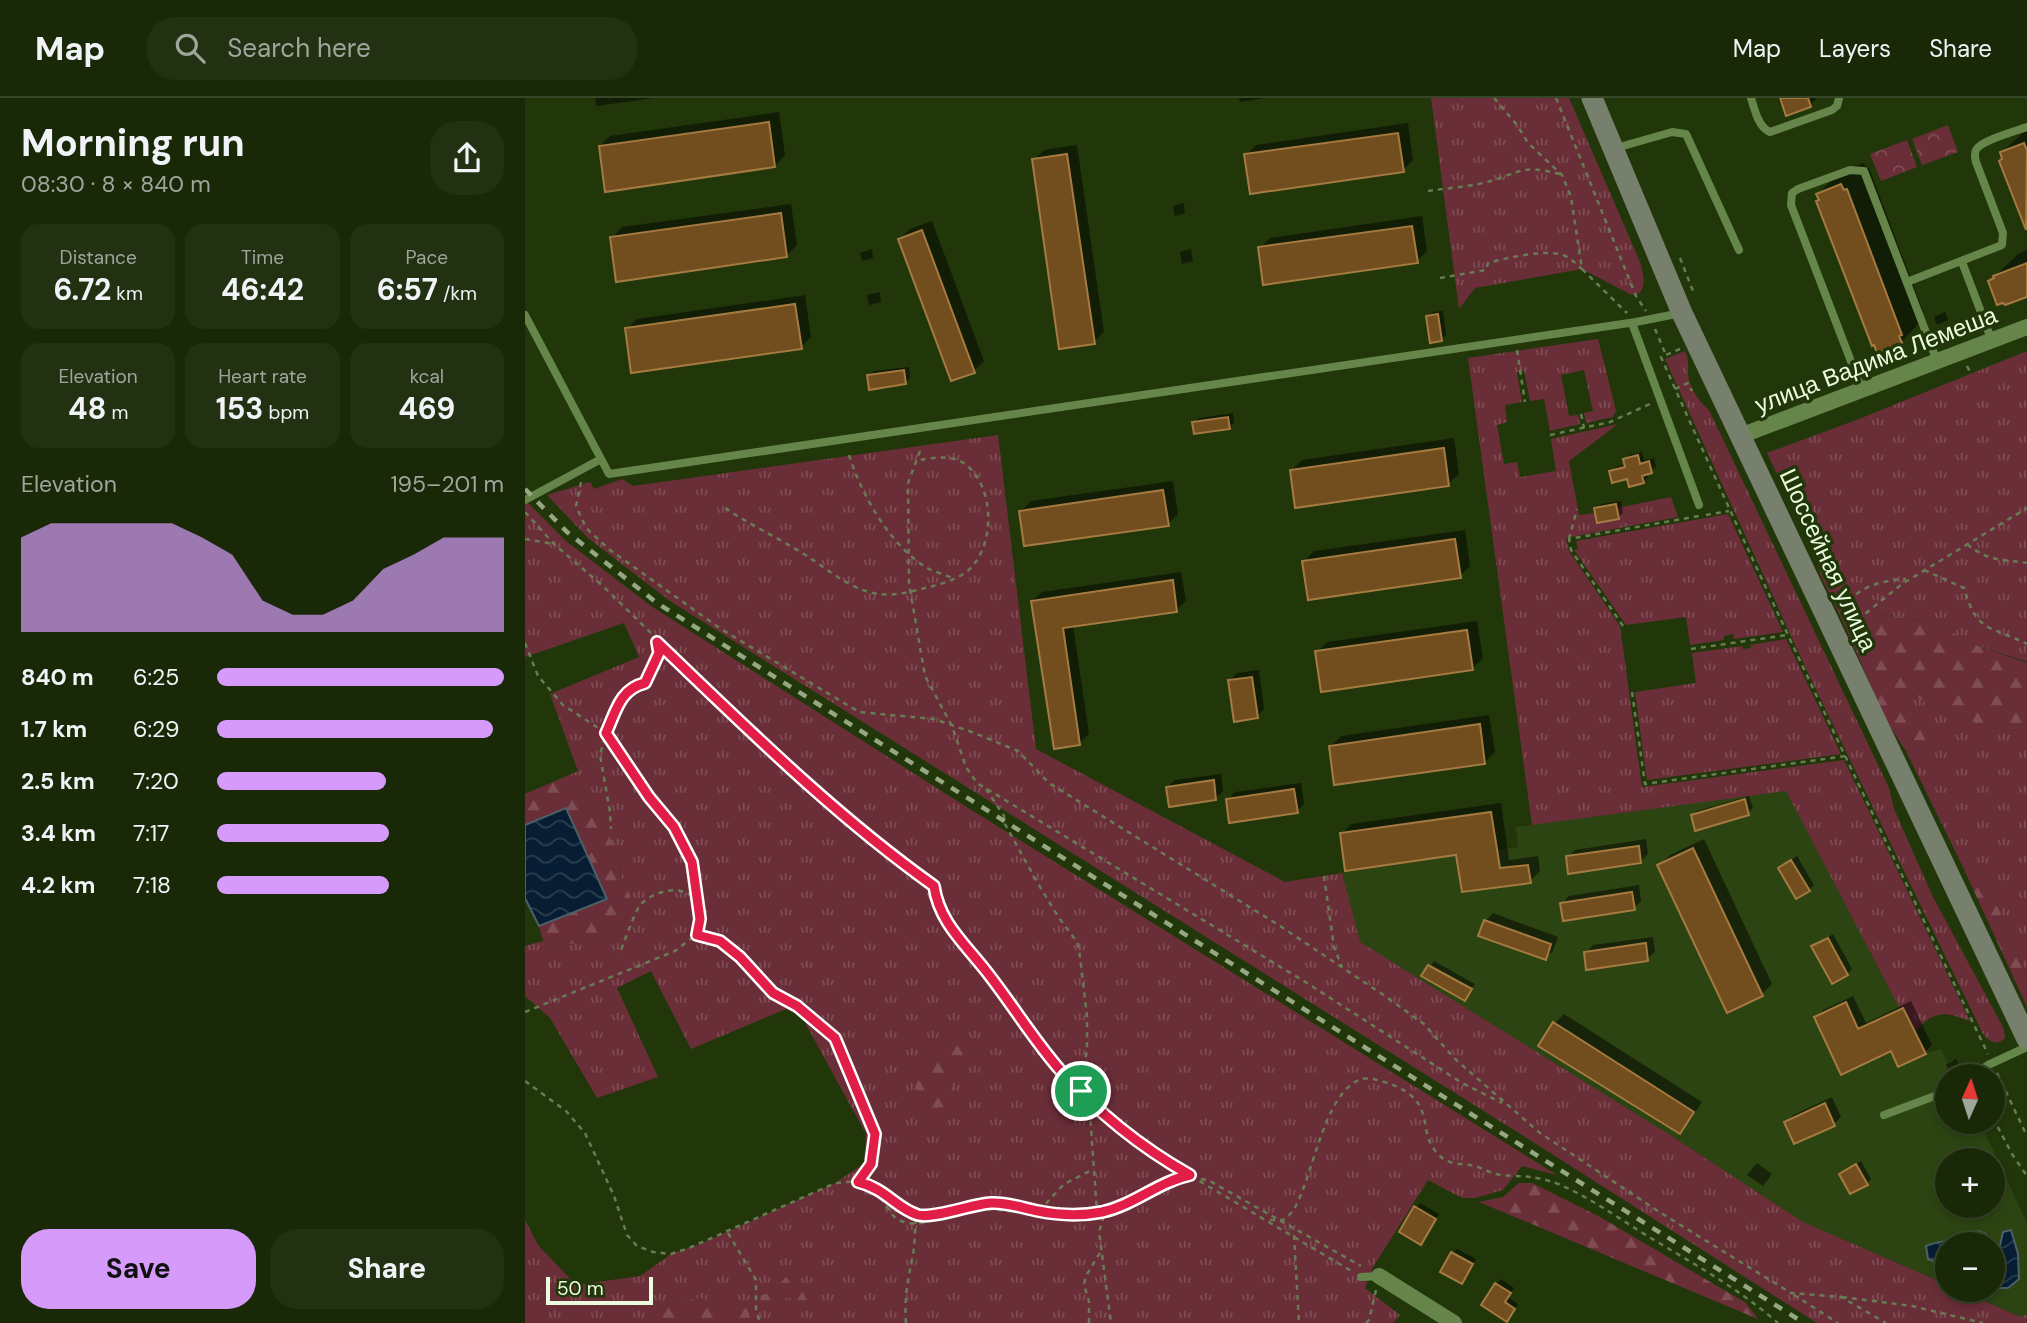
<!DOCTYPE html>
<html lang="en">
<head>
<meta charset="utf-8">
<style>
  body { margin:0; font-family:"DM Sans",sans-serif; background:#223112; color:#f1f3f6; height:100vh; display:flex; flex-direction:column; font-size:26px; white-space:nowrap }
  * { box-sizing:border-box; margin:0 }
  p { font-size:23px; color:#9fa69c }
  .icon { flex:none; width:38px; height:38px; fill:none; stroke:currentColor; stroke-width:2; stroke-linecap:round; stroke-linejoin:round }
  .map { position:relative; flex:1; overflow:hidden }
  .side { display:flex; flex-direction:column; background:#192908; width:525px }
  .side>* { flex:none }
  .needle { width:46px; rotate:3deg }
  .tools { position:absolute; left:1410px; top:966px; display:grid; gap:14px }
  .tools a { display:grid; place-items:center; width:70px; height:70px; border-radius:50%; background:#192908; box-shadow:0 4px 10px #0003,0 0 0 2px #374529; font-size:35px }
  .scale { position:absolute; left:21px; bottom:18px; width:107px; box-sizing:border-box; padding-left:7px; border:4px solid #eafcdd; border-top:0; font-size:19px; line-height:24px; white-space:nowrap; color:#eafcdd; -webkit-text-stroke:5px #21370a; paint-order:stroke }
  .pin { position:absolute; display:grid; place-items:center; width:60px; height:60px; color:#fff; margin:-30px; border:4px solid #fff; border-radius:50%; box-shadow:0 2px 7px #0007 }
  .round { display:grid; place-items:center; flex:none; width:74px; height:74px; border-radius:28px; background:#223112 }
  .summary { display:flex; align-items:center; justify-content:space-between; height:119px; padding:0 21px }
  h1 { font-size:38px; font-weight:700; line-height:52px }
  .stats { display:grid; grid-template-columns:repeat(3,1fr); gap:10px; height:119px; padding:7px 21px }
  .stats div { display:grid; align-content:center; border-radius:18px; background:#223112; text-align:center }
  .stats b { font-size:30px; font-weight:700 }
  .stats small { font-size:19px; font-weight:400 }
  .stats p { font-size:19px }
  .chart { height:196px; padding:14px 21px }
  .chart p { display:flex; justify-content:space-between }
  .chart svg { width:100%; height:126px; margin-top:7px; fill:#d69bfa; opacity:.7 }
  .primary-button { display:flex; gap:14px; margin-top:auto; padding:14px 21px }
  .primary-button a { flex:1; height:80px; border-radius:28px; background:#d69bfa; color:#111; font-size:28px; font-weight:700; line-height:80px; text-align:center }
  .primary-button a+a { background:#223112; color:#f1f3f6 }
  ul { padding:0 21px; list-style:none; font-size:23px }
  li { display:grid; grid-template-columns:112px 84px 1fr; align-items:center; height:52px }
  li i { height:18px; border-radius:9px; background:#d69bfa }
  header { display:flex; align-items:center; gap:42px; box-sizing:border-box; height:98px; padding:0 35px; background:#192908; border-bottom:2px solid #374529 }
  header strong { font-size:33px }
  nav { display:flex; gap:38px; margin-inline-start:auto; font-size:24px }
  .search { width:490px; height:63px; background:#223112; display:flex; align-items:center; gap:18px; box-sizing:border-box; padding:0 24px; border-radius:28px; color:#9fa69c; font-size:26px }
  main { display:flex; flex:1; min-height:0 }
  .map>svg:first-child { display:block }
  .built { fill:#2c4411; fill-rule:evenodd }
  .grass { fill:url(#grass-tufts) }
  .forest { fill:url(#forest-firs) }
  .park { fill:url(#park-crowns) }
  .water { fill:url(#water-waves); stroke:#4b6067; stroke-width:2 }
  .shadow { fill:#0007 }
  .building { fill:#724e1e; stroke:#a57a41; stroke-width:2 }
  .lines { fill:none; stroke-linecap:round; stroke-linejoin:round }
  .path { stroke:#687c54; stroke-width:2.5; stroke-dasharray:5 5; stroke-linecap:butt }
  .service { stroke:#66854a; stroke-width:8 }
  .minor { stroke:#66854a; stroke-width:16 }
  .secondary { stroke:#77806c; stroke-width:21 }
  .rail { stroke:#95a883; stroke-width:4.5; stroke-dasharray:9 9; stroke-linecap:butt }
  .route-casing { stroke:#fff; stroke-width:14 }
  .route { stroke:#e11d48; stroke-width:9 }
  .labels { text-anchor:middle; stroke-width:7; stroke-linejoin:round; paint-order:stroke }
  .street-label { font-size:24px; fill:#eafcdd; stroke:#21370a }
</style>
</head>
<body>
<header>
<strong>Map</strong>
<div class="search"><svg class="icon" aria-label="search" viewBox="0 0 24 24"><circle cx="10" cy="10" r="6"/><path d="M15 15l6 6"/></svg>Search here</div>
<nav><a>Map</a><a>Layers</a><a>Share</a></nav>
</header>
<main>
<section class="side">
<div class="summary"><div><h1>Morning run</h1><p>08:30 · 8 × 840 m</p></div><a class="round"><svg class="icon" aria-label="share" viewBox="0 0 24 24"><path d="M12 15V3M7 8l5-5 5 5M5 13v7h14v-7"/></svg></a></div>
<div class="stats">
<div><p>Distance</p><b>6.72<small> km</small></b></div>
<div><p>Time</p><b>46:42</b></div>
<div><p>Pace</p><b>6:57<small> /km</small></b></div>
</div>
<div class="stats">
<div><p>Elevation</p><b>48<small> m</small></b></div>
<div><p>Heart rate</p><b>153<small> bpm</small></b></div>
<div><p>kcal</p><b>469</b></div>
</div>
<div class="chart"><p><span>Elevation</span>195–201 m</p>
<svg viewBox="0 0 160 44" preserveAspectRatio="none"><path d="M0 44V11L10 6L20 6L30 6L40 6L50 6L60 11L70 17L80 33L90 38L100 38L110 33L120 22L130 17L140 11L150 11L160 11V44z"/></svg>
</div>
<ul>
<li><b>840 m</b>6:25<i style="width:100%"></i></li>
<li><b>1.7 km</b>6:29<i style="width:96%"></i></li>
<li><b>2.5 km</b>7:20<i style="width:59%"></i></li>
<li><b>3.4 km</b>7:17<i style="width:60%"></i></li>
<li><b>4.2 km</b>7:18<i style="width:60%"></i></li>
</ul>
<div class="primary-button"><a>Save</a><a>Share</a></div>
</section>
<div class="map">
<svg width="1502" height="1225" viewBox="0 0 1502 1225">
  <defs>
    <pattern id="grass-tufts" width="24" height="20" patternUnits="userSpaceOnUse" patternTransform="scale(1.75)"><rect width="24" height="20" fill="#6a2e38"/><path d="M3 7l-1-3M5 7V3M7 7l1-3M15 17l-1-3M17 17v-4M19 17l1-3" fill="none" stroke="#7f4d54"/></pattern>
    <pattern id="forest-firs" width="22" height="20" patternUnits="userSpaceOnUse" patternTransform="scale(1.75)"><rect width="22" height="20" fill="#6a2e38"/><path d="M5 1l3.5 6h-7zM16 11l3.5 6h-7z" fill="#7f4d54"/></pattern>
    <pattern id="park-crowns" width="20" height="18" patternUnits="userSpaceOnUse" patternTransform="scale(1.75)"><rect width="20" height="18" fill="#6a2e38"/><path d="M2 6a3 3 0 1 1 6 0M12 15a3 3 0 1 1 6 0" fill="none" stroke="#7f4d54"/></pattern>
    <pattern id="water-waves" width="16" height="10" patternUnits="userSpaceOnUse" patternTransform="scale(1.75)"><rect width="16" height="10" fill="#071d34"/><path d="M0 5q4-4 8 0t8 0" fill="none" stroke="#2b3f51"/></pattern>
  </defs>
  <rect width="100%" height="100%" fill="#21370a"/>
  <!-- built -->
  <path class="built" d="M1261,692L1375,911L1378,910L1401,955L1416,951L1422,964L1429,961L1436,976L1423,978V1024H1455L1502,1125V1216L1496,1219L1434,1192H1468V1146H1423V1187L1278,1124L1145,1037L834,844L817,775L993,749L991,729ZM1423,1062H1468V1108H1423Z"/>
  <!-- grass -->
  <path class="grass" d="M906,0H1044L1115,164C1118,176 1123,189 1111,198L1105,196L1057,171L950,190L934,211Z
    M1073,241L1091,313L1088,319L1061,325L1059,315L1068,313L1059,272L1036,277L1044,318L1053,317L1055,326L1025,333L1019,301L1005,303L999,273L992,274L997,304L980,307L982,324L972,327L979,366L992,364L995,379L1031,373L1026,341L1093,326L1044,363L1054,417L1070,415L1072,425L1093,421L1092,410L1146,399L1153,419L1041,440L1044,453L1095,528L1117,689L1319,662L1445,923C1419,913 1409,912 1390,934L1379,910L1375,911L1261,693L1007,727L943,260Z
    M1160,253C1164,261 1163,267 1163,276C1164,289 1174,304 1184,312L1364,690L1369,711L1408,799L1479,931L1480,940C1472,949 1464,943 1458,936L1283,575L1140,261Z
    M1502,253V564L1445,545L1416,527L1355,515L1324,537L1296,478L1289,454L1242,355L1334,321Z
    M473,337L511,651L760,784L817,775L835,844L1145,1037L1278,1124L1423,1187V1192H1434L1496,1219L1502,1216V1225H1292L997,1037L145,503L63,440L22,397L65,384L69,391L97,381L108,388Z
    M0,402L41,443L126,508L448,713L1032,1077L997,1068L978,1092L950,1100H937L903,1082L848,1169L840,1190L875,1217L868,1225H0V1122L13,1147L51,1187L115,1178L146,1156L175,1146L308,1086L339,1066L341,1036L277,919L261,911L166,951L126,873L92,890L133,979L72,1000L25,920L0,898V848L18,843L36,849L97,830L105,809L104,797L95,776L96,761L70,710L48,686L44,677L53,673L25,596L114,559L99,525L0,559Z
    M1203,416L1258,534L1209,541L1208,536L1199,538V542L1165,547L1161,519L1101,527L1049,452L1053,451L1051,443Z
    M1261,541L1316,656L1122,682L1110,594L1171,585L1167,555L1217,548L1218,551L1226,550L1225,547Z
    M1387,597L1433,619L1466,630L1502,634V877L1457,773L1438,769L1381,653L1395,658L1411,649L1385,606Z"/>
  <!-- forest -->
  <path class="forest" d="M1354,515L1416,527L1445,545L1502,565V634L1466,630L1433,619L1387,597L1385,606L1411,649L1395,658L1381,653L1360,621L1324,537Z
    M44,677L48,686L70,710L96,761L95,777L105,797V809L97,830L36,849L18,843L14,828L81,801L0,727V696Z
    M1438,769L1457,773L1502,877V909Z
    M433,937L465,942L452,957L422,965V980L438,1004L432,1011L418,1009L401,1012L388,983L392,965Z
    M994,1085H1007L1075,1119L1221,1205L1233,1221L954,1104L978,1099Z
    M261,1179L271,1181L286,1210L275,1211L263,1198L247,1213L238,1212L235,1198L247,1194Z
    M174,1200L223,1211L226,1225H117C142,1194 142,1208 174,1200Z"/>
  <!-- park -->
  <path class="park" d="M1423,27L1433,54L1397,67L1387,41Z
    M1382,42L1392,69L1356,83L1345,56Z"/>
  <!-- water -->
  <path class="water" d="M41,710L82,801L14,828L0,800V727Z
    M1486,1132L1493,1156L1494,1181L1483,1190H1468V1152H1474L1478,1134Z
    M1453,1133L1461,1136L1462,1146H1423V1168L1403,1161L1401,1148C1418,1140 1440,1145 1453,1133Z"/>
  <!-- shadow -->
  <path class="shadow" d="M70,0H129L71,8Z
    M714,0H740L715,4Z
    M1253,0H1292L1285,7L1257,10Z
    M254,14L260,57L250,68L75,48L85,38Z
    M883,25L888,62L878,72L721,57L731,47Z
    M1502,31V130L1476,63L1479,61L1477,54Z
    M552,47L579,234L569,244L509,62L519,52Z
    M1339,65L1341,71L1344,70L1398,213L1396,215L1398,221L1376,244L1293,96L1316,73Z
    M659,105L660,115L650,118L648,108Z
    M266,106L272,147L262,157L87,140L97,129Z
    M897,118L902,153L892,163L735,150L745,140Z
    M407,123L459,263L449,273L375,141L385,131Z
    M347,151L348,160L337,163L335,155Z
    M666,151L668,163L657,166L655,154Z
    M1502,152V197L1465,183L1493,156Z
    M355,194L356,204L344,207L342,197Z
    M280,197L286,239L276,249L102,231L112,221Z
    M918,213L921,237L917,241L903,219L908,214Z
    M1420,214L1423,222L1412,227L1409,219Z
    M384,269L385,280L381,284L344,278L349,273Z
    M708,315L709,325L704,330L669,325L674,320Z
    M929,340L934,376L923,386L767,372L777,362Z
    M1117,354L1119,362L1129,360L1131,369L1122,375L1123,379L1118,384L1086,373L1091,369L1101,366L1100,361L1104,357Z
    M648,383L653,416L643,426L496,413L506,403Z
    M1096,403L1098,415L1093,420L1071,411L1076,406Z
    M940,432L945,468L935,478L779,464L789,453Z
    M656,474L661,503L651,513L548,527L564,636L554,645L507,503L517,494Z
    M952,523L958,560L948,570L792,554L802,544Z
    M734,572L739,611L732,619L705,583L712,575Z
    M964,617L970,654L960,664L806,648L816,638Z
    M696,676L698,693L691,700L643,689L650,682Z
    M776,685L779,706L772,713L703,702L710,694Z
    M1224,698L1228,710L1223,715L1168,718L1172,713Z
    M976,705L984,762L1013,758L1015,773L1005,783L933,755L817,736L826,726Z
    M1121,741L1123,756L1116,763L1043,759L1050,752Z
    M1179,741L1247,886L1237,896L1135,767L1145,757Z
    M1272,758L1289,787L1284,792L1255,770Z
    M1114,787L1116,803L1109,810L1037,806L1044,798Z
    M968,815L1033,839L1028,853L1020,860L961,823Z
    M1308,836L1327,871L1322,876L1289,849Z
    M1128,839L1130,854L1122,861L1061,855L1068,847Z
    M909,863L950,886L940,901L899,877Z
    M1328,898L1341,925L1386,903L1407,947L1400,954L1367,951L1291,919L1298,912Z
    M1039,916L1177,1004L1164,1024L1155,1034L1030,925Z
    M1431,961L1436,973L1426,978L1421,966Z
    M1307,999L1316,1019L1309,1026L1261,1024L1268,1017Z
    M1336,1063L1346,1081L1342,1085L1316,1076Z
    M1232,1065L1247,1076L1238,1088L1222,1077Z
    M895,1105L914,1116L896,1144L891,1110Z
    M932,1151L951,1161L936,1184L927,1155Z
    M976,1181L989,1190L983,1199L993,1206L986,1217L958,1206Z"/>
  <!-- building -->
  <path class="building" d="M1255,0H1283L1286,9L1261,18Z
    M244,24L250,69L80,94L74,48Z
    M873,35L879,74L725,96L719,56Z
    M1499,45L1502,52L1501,132L1474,63L1477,61L1475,54Z
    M542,56L570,246L534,251L507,61Z
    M1316,86L1319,92L1322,91L1377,237L1374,238L1377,245L1352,255L1349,247L1347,248L1291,103L1294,102L1291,96Z
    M256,115L262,159L91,184L85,139Z
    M887,128L893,165L738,187L733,149Z
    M397,132L450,275L426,283L373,141Z
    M1502,165V199L1480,207L1478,205L1472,207L1463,183L1469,180L1468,178Z
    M270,206L277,251L106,275L100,230Z
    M913,216L917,243L905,245L901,218Z
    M379,272L381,286L344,292L342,277Z
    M703,319L705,331L669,336L667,324Z
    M919,350L924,388L770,410L765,372Z
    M1113,357L1115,366L1124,363L1127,375L1117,378L1119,385L1104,389L1102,381L1087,385L1084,373L1100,369L1098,361Z
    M638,392L644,428L499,448L494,413Z
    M1091,406L1094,421L1072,425L1069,410Z
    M930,441L936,480L783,502L777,463Z
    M648,482L652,514L538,530L555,647L529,651L506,503Z
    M942,532L948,572L796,594L790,553Z
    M727,579L733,620L709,624L703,582Z
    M955,626L960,666L809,687L804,648Z
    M689,682L691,702L644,709L641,689Z
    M769,691L773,715L704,725L701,701Z
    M1220,701L1224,717L1170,733L1166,717Z
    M966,714L975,770L1003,767L1006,785L937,794L931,757L820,773L815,735Z
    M1114,748L1116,765L1043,776L1041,758Z
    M1168,750L1238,898L1202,915L1132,767Z
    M1266,762L1285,793L1271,801L1253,770Z
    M1107,794L1110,812L1038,823L1035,805Z
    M959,822L1026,846L1021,862L953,838Z
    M1303,840L1323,877L1307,886L1286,848Z
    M1121,845L1123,863L1061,872L1059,854Z
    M903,867L947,891L940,903L896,878Z
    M1321,904L1333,931L1378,910L1401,956L1373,969L1366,953L1316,977L1289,919Z
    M1028,924L1169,1014L1155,1036L1013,948Z
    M1300,1005L1310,1028L1269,1046L1259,1024Z
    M1331,1066L1343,1087L1325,1096L1314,1076Z
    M889,1108L911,1121L896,1147L874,1134Z
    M926,1154L948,1166L937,1186L915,1174Z
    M970,1185L986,1195L980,1204L990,1211L982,1224L956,1207Z"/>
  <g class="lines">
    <!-- path -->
    <path class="path" d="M969,0L992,27L1003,45L1037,77L1046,99L1057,171L1102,215
      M1031,0L1111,198L1121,213
      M903,93C922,90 943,89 962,84C998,74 995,66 1035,76
      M1155,160L1168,193
      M915,180L961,172L963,165C982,160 1019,151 1038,157C1046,160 1051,166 1057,171
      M1130,231L1141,257
      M1155,251L1136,259C1240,494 1352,725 1463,956
      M992,252L1000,304
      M1442,268L1445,274
      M1150,291L1163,285L1167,293
      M1056,316L1059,330
      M1025,337L1085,324L1125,306
      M395,353L383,385L384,486L400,578L427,628L441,669L452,685L782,885L937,985L977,1005
      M324,357C337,398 365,447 402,470C410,474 420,477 428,480
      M56,384L51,408L61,430L85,452L196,531L334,614L409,621L447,634L493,653L524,685L752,826L860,898L899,926L930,961L1015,1035L1136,1115L1266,1195L1316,1199L1361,1225
      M200,410C224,426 249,438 274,453C298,467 324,492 353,496C369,498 385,494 400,490C413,487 428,483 440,475C471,452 471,389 440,366C427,356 408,360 394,362
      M0,414L29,446L79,489L271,677L376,765L409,788L411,807L424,829L461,873L536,973L578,1015L644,1065L828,1174
      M1181,417L1204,413
      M0,441L29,446
      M1044,441L1052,411
      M1442,446C1464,464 1476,461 1502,465
      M1399,472L1439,490C1452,536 1465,527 1502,546
      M1318,511C1331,489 1357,482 1381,481
      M1098,528L1046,452L1044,441L1174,418
      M1325,528L1377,486L1502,410
      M132,544L133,555L120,585C95,591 91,613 81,635C95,656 109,678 124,698C150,734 173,758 173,804
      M0,545L13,578L38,607L81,635L75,657L85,714L86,731
      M1166,551L1262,537
      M1107,594L1120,686L1321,658
      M461,691L479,718L480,726L512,784L534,820L552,844L554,851L562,918V951L556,993
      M799,778L809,849L817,869
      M171,837L196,843L215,859L248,895L272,908L310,940L350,1036L346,1066L333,1084
      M0,914L150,853L171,837C173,832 175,826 175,821C176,784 136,787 116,806C110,812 99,846 94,856
      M1472,975L1502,1038
      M0,983L41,1013L60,1035L89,1098L102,1137L112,1148L128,1154L146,1156L164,1150L308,1086C360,1074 365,1115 400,1118C408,1119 414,1115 421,1113C436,1109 453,1104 469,1105C488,1105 508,1113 527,1116C542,1118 560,1117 575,1114C608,1108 633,1085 665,1077
      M566,1003L565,1016L572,1114
      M1468,1020L1487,1056L1502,1078
      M676,1081L683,1082L836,1168
      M338,1090C343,1093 349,1095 353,1098C361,1104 365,1118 374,1122C397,1134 424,1112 448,1111C496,1109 546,1133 592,1110
      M630,1092L651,1082L669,1080
      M514,1113L539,1086L569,1071
      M579,1118L574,1134L586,1225
      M745,1122H758C762,1119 767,1115 769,1111C788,1080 799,992 837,981C844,979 856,983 863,985C916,1004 888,1033 915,1058C925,1068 939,1065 950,1068C959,1071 967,1076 976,1077C998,1079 1010,1077 1033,1086C1062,1098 1089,1117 1116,1134C1163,1163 1211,1188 1253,1225
      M203,1135L231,1182V1211L235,1225
      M769,1137L774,1225
      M1269,1197L1313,1225
      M1317,1199L1387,1208L1458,1225
      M381,1225C379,1201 383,1180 388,1157C390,1144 390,1130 391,1117
      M564,1225V1204L559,1186L561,1178L576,1153
      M841,1225L844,1222L851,1192"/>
    <!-- service -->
    <path class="service" d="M1226,0C1230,12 1233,29 1245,34L1307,12L1312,8L1314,0
      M1091,50L1147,34L1161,36L1214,152
      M1437,164L1467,243
      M1382,184L1477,147L1478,135L1451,64C1450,60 1449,56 1451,52C1455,43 1491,33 1502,29
      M0,217L84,376L1111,224L1156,215
      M1107,225L1174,407
      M1337,292L1266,107L1267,95L1273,91L1325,72L1339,73L1412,263
      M0,402L76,361
      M1447,978L1463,967L1502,949
      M1359,1017L1423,993
      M836,1179L854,1178"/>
    <!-- minor -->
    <path class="minor" d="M1215,338L1502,229
      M854,1178L929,1225"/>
    <!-- secondary -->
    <path class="secondary" d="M1067,0L1157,215L1502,941"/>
    <!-- rail -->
    <path class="rail" d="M0,391L42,434L132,505L1279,1225"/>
  </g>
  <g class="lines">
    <!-- route casing -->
    <g class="route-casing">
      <path id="route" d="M132,544C221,629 308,716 409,788C414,824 440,846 461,873C487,906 508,941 535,972C571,1013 617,1050 665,1077C633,1084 609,1107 577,1114C556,1118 533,1117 513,1113C498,1110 481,1104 466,1105C447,1106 409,1121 393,1117C372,1111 360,1090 333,1084L346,1066L350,1036L310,940L272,908L248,895L215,859L195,843L172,837L175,821L167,764L149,729L124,699L81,635C91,613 95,591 120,585L134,555Z"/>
    </g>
    <!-- route -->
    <use href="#route" class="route"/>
  </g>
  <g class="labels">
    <!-- street labels -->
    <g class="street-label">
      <text transform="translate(1351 262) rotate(-21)" y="8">улица Вадима Лемеша</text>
      <text transform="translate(1303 462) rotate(65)" y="8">Шоссейная улица</text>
    </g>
  </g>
</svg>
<div class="tools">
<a><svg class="needle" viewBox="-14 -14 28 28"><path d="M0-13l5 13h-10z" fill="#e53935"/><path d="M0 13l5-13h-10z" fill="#9fa69c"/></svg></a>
<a>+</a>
<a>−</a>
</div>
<div class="scale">50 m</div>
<div class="pin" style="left:556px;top:993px;background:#1e9e55"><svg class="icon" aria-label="arrive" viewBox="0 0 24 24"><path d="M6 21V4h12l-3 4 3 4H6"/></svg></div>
</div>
</main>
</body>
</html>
